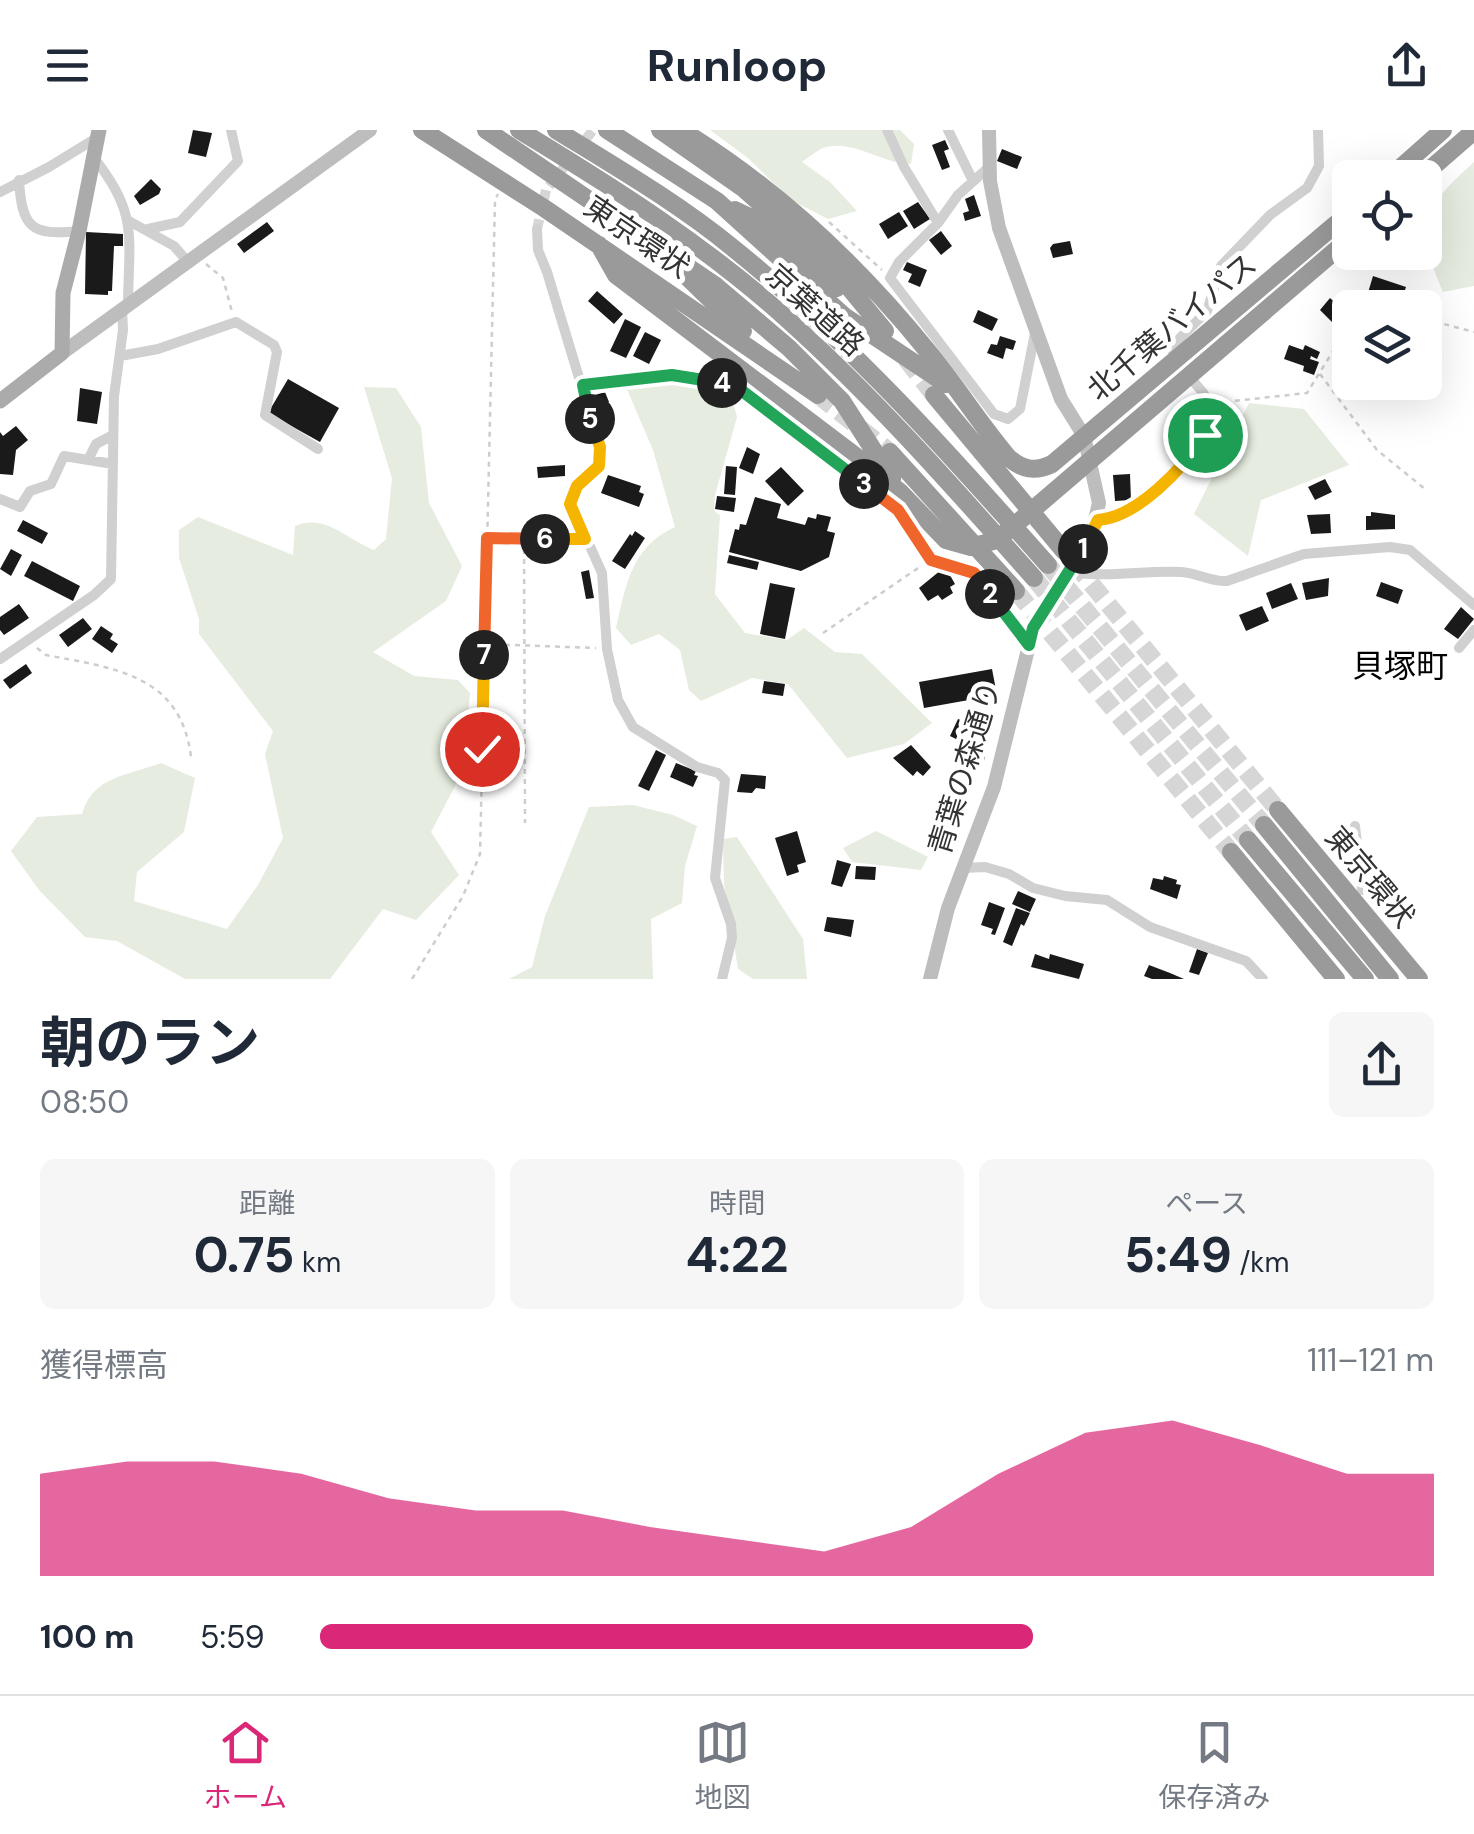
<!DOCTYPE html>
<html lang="ja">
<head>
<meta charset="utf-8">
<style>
  body { margin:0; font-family:"DM Sans","Noto Sans JP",sans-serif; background:#f6f6f7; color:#1f2937; height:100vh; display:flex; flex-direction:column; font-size:38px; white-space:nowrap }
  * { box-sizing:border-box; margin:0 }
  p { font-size:32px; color:#747a83 }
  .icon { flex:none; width:55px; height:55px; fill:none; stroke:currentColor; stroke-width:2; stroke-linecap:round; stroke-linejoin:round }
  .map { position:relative; height:849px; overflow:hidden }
  .details { display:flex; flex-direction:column; background:#fff; flex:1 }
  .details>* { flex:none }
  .tools { position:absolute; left:1332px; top:30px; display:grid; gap:20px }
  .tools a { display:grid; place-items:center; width:110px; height:110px; border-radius:15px; background:#fff; box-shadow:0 10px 40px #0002; font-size:50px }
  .pin { position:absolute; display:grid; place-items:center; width:85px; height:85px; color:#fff; margin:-42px; border:5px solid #fff; border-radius:50%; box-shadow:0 2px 10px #0007 }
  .km { position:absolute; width:50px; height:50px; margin:-25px; border-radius:50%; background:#222; color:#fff; font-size:28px; line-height:50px; text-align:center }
  .round { display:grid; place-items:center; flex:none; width:105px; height:105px; border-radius:15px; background:#f6f6f7 }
  .summary { display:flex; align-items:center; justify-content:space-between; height:170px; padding:0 40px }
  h1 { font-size:55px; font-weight:700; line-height:75px }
  .metrics { display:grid; grid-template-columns:repeat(3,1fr); gap:15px; height:170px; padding:10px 40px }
  .metrics div { display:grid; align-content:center; border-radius:15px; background:#f6f6f7; text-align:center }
  .metrics b { font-size:50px; font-weight:700 }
  .metrics small { font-size:28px; font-weight:400 }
  .metrics p { font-size:28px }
  .chart { height:280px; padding:20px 40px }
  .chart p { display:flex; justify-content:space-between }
  .chart svg { width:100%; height:180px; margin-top:10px; fill:#db2777; opacity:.7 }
  ul { padding:0 40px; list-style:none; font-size:32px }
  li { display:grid; grid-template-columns:160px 120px 1fr; align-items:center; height:75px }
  li i { height:25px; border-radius:12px; background:#db2777 }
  header { display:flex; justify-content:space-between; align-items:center; height:130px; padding:0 40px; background:#fff; font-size:45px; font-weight:700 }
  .menu { display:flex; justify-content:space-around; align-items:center; height:140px; border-top:2px solid #e0e1e3; background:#fff; font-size:28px; color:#747a83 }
  .menu a { display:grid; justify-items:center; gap:5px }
  .menu .on { color:#db2777 }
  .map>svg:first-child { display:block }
  .green { fill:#e6ecdf }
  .building { fill:#1a1a1a }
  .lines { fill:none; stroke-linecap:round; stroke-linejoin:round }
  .street-tunnel { stroke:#d6d6d6; stroke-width:10; stroke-dasharray:10 5; stroke-linecap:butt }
  .highway-tunnel { stroke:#d6d6d6; stroke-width:18; stroke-dasharray:18 9; stroke-linecap:butt }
  .path { stroke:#cdcdcd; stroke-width:2.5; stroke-dasharray:5 5; stroke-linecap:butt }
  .street { stroke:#d0d0d0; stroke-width:10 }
  .secondary { stroke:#bdbdbd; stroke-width:14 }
  .primary { stroke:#ababab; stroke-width:15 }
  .highway { stroke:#9a9a9a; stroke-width:18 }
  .split-1-casing { stroke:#fff; stroke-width:20 }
  .split-2-casing { stroke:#fff; stroke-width:20 }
  .split-3-casing { stroke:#fff; stroke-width:20 }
  .split-4-casing { stroke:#fff; stroke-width:20 }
  .split-5-casing { stroke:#fff; stroke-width:20 }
  .split-6-casing { stroke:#fff; stroke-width:20 }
  .split-7-casing { stroke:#fff; stroke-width:20 }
  .split-8-casing { stroke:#fff; stroke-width:20 }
  .split-1 { stroke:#f5b400; stroke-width:12 }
  .split-2 { stroke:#22a559; stroke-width:12 }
  .split-3 { stroke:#f0652b; stroke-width:12 }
  .split-4 { stroke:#22a559; stroke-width:12 }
  .split-5 { stroke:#22a559; stroke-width:12 }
  .split-6 { stroke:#f5b400; stroke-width:12 }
  .split-7 { stroke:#f0652b; stroke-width:12 }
  .split-8 { stroke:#f5b400; stroke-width:12 }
  .labels { text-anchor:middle; stroke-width:10; stroke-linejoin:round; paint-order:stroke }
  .street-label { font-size:30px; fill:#333; stroke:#fff }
  .neighbourhood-label { font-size:32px; fill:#000; stroke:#fff }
</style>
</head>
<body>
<header><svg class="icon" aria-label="menu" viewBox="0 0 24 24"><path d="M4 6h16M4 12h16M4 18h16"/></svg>Runloop<svg class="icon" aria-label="share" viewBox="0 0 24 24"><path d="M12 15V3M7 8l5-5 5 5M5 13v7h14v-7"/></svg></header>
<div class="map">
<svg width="1474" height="849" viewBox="0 0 1474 849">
  <rect width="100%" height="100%" fill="#fff"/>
  <!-- green -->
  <path class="green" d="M710,0H900L914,14L911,34C883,34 851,8 823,18C816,21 808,28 802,32L830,52L857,81L828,89L791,70L748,28Z
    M1474,32V156L1443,162C1414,95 1421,80 1474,32Z
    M724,239L737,287L715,365L714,381L720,385L715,464L745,503L787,510L804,498L835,522L862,524L932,593L904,614L847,628L788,554L752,548L701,571L689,560L680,520L659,504L631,515L616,498C626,455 631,417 675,397L653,320L626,257Z
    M364,257L396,258L421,297L429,373L462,436L446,471L373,522L414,546L458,550L470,563L465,618L455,656L431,702L459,745L416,790L383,779L330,849H185L117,811L85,807L39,760L11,721L37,687L82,684C93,646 127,646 161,633L195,648L184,702L137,742L134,771L227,799L258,755L283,708L265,624L273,601L199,504V489L179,428V400L198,387L293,425L295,396C325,383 346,409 374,420L386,409L392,348Z
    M1249,273L1304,279L1349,335L1261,370L1248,426L1194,384Z
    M633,675L673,685L697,696L685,736L682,773L651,789L653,849H509L532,837L545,786L589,677Z
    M876,701L928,727L921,740L852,732L843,718Z
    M737,707L803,809L807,849H753L738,839L724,754L723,709Z"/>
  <!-- building -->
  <path class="building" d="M193,0L212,3L206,27L188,23Z
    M945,10L949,19L944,21L950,37L942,40L932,15Z
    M1002,19L1022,27L1017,39L997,31Z
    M151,49L161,59L159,64L140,75L134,66Z
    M974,65L981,86L965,91L963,83L969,81L965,69Z
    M918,72L930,89L914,99L903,81Z
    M899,82L908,96L888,109L879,94Z
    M267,92L274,101L244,123L237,114Z
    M941,101L952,116L941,125L929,110Z
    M86,102L123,104V116H114L112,161H108V165L85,164Z
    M1070,111L1073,124L1053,128L1050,118L1053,114Z
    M907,132L927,140L920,157L908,152L912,144L903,140Z
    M1373,146L1406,157L1399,177L1367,166Z
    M597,161L623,184L614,194L588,171Z
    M1330,168L1343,180L1333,193L1320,180Z
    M978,180L998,189L992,201L973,192Z
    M625,189L641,197L626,228L610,221Z
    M645,202L661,210L649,234L633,226Z
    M1000,206L1016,211L1013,220L1006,218L1003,229L987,223L991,214L997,215Z
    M1289,215L1303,220L1305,215L1320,222L1317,229L1311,226L1310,229L1319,232L1314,245L1303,241L1304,236L1284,229Z
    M288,249L339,278L320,312L268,283Z
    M80,258L102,262L97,294L77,291Z
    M605,262L609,272L603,273L607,283L595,287L588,267Z
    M16,296L28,310L16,320L13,345L0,344V302L3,306Z
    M747,317L760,324L753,344L739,338Z
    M565,335V346L538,348L537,337Z
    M726,336L737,337L735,365L724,364Z
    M781,337L804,361L788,376L765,351Z
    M1130,344L1131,370L1115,371L1113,345Z
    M608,345L641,356L639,362L644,364L639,377L601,363Z
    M1325,349L1332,362L1315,370L1308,357Z
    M717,366L736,368L734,382L715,379Z
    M755,367L781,374L777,388L805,395L808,387L816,389L817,384L831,387L827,401L835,403L829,427L801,441L729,422L735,399L739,400L740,394L746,395Z
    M1371,382L1395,385V399L1366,400V386H1371Z
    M1330,384L1331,403L1311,404L1307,385Z
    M23,390L48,403L42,414L17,401Z
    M635,401L645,408L625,439L612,431L630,404L632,406Z
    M11,419L22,425L11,446L0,439Z
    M729,425L759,432L757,440L727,433Z
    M32,431L80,456L73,471L24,446Z
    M589,440L594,468L586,469L581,442Z
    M941,440L942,443L947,440L955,454L950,457L953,463L942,470L938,465L928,471L919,458Z
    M1329,448L1328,466L1306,470L1302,453Z
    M1381,452L1403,460L1398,474L1376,466Z
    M770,453L795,458L785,509L760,504Z
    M1291,453L1298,469L1272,479L1266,463Z
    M19,474L29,488L4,505L0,500V487Z
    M1262,476L1269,491L1246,501L1239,485Z
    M1461,477L1474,489L1458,509L1444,499Z
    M83,488L92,499L68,517L59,505Z
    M101,496L113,504L110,509L118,514L112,523L92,509Z
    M26,534L32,543L10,559L3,550Z
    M992,539L997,565L924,578L919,552Z
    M764,551L785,554L783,566L762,563Z
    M958,589L971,594L962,612L950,606Z
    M911,615L931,637L923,646L917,641L913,646L893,628Z
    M962,616L986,624L982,637L958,630Z
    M656,620L666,625L649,661L638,656Z
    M676,633L696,641L694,645L698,646L693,657L670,647Z
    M741,644L766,646L765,659L756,658L752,663L737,662Z
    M797,701L806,732L797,735L799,742L787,746L775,708Z
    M837,730L851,734L842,757L831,754Z
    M856,736L876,737L875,750L855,749Z
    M1164,746L1177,750L1176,754L1181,755L1177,769L1150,759L1153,748L1163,750Z
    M1018,761L1036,769L1030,782L1012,774Z
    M989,772L1005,778L995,805L991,804L993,799L981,795Z
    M1016,778L1030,783L1024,796L1021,794L1012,816L1003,812Z
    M827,787L854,790L851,807L824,801Z
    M1197,819L1208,823L1199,845L1189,842Z
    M1035,824L1049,829L1050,824L1084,834L1079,849L1031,837Z
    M1149,835L1170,843L1184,849H1152L1144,846Z"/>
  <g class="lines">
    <!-- street-tunnel -->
    <path class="street-tunnel" d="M537,99L546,60L593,0"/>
    <!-- highway-tunnel -->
    <path class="highway-tunnel" d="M906,229L934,265
      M818,265L890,322
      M1074,433L1278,680
      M1048,435L1264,695
      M1034,448L1248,710
      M1016,461L1231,722"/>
    <!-- path -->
    <path class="path" d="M829,92L882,140
      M206,134L223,148L232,182
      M1362,178H1371
      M1425,189L1474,202
      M1320,244L1377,320L1425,359
      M1215,273L1307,263L1350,194
      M487,408L573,409
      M524,409L525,693
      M823,503L921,436
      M485,514L596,518
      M37,518L46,525C113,538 181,544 191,627
      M412,849L463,766L480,724L495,70L498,64"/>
    <!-- street -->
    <path class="street" d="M887,0L904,37L938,93
      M948,0L973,51
      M94,28C138,83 129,106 128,173
      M989,37L958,65L938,93L899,132L890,148L994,284L1008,289L1020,279L1035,203
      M19,50C22,98 31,106 79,101
      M0,62L49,37L98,7
      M129,91L174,116L187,131
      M148,99L180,92L238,31L231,0
      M537,99L538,120L547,142L600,317L599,336L577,357L571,374L602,443L607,519L618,570L633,597L697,637L718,643L725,650L715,748L731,794L732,808L722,849
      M120,226L158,219L236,192L274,215L277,222L265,285L318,319
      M1177,229L1171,217L1207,181L1221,136L1270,85L1307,58L1319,36L1318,0
      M583,255L672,245L733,254L898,379L931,430L974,443L1029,515
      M88,330L96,314L113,305
      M0,369L20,377L30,361L51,354L64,326L113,334
      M1097,390L1119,388L1185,335L1205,305L1204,264L1189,246
      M1071,442C1108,448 1144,440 1181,442C1198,443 1211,452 1227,451L1304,424L1390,417L1410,420L1474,475
      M1459,518L1474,500
      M0,529L94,465L111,449L114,266L123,200L122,178
      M1355,696L1362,760
      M963,738L985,737L1009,744L1033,758L1065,766L1107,770L1150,797L1246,831L1263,849"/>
    <!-- secondary -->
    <path class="secondary" d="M62,223L370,0
      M930,849L948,778L994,657L1033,499L1071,442L1092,402L1099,373L1084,306L1061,269L999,98L990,51L989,0"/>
    <!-- primary -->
    <path class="primary" d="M0,271L62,223L63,163L79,101L99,0"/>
    <!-- highway -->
    <path class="highway" d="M422,0L544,78L818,265
      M486,0L716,156L789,218L842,271L892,349
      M519,0C613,57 705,115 787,189C876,269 955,359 1034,448
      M556,0C616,37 678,73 733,118C850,212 949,323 1048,435
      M607,0L717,71L844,186L946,254
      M660,0L743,58L832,137L885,201
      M681,0C776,58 860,137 930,224C957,257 980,294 1008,327C1022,340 1035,342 1052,334L1350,82
      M1389,48L1443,0
      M1420,48L1474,1
      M735,80L760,92L837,158
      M599,115L616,145L858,328L900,362L946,410L971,417L993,411L1009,400L1350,108
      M679,139L743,201
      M934,265L1064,421
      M890,322L1016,461
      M1278,680L1419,849
      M1264,695L1390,849
      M1248,710L1365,849
      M1231,722L1336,849"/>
  </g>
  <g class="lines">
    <!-- split-1 casing -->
    <g class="split-1-casing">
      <path id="split-1" d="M1083,419L1098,390C1138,387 1183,338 1205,305"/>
    </g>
    <!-- split-2 casing -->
    <g class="split-2-casing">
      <path id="split-2" d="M990,464L1029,515L1033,498L1083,419"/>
    </g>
    <!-- split-3 casing -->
    <g class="split-3-casing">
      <path id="split-3" d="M864,354L898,380L931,430L974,443L990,464"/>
    </g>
    <!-- split-4 casing -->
    <g class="split-4-casing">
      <path id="split-4" d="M722,253L733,254L864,354"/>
    </g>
    <!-- split-5 casing -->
    <g class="split-5-casing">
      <path id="split-5" d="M590,289L583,255L672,245L722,253"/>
    </g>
    <!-- split-6 casing -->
    <g class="split-6-casing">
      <path id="split-6" d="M545,409H585L570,374L577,356L599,336L600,317L590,289"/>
    </g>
    <!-- split-7 casing -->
    <g class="split-7-casing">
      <path id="split-7" d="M484,525L487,408L545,409"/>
    </g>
    <!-- split-8 casing -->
    <g class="split-8-casing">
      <path id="split-8" d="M482,619L484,525"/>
    </g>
    <!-- split-1 -->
    <use href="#split-1" class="split-1"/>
    <!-- split-2 -->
    <use href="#split-2" class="split-2"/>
    <!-- split-3 -->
    <use href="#split-3" class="split-3"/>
    <!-- split-4 -->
    <use href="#split-4" class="split-4"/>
    <!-- split-5 -->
    <use href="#split-5" class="split-5"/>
    <!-- split-6 -->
    <use href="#split-6" class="split-6"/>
    <!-- split-7 -->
    <use href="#split-7" class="split-7"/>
    <!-- split-8 -->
    <use href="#split-8" class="split-8"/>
  </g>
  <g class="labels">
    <!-- street labels -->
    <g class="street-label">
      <text transform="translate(637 107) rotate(34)" y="10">東京環状</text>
      <text transform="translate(815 180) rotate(42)" y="10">京葉道路</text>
      <text transform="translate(1172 197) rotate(-40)" y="10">北千葉バイパス</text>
      <text transform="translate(965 638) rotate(-73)" y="10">青葉の森通り</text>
      <text transform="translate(1370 747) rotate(50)" y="10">東京環状</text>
    </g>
    <!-- neighbourhood labels -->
    <g class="neighbourhood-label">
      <text x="1400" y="547">貝塚町</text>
    </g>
  </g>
</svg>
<div class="tools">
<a><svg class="icon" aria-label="locate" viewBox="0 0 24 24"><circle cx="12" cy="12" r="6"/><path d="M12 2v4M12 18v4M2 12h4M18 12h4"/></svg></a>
<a><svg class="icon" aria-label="layers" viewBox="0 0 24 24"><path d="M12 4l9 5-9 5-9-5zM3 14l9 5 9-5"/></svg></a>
</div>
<div class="pin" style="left:1205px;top:305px;background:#1e9e55"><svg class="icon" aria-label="arrive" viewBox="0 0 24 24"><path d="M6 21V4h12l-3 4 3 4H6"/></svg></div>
<div class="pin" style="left:482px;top:619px;background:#d93025"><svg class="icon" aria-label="check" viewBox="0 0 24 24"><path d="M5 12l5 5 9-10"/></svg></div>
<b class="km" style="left:1083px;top:419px">1</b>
<b class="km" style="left:990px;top:464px">2</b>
<b class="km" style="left:864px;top:354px">3</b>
<b class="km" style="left:722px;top:253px">4</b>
<b class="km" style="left:590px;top:289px">5</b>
<b class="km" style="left:545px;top:409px">6</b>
<b class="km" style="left:484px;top:525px">7</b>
</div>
<section class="details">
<div class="summary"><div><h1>朝のラン</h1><p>08:50</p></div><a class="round"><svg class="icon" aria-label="share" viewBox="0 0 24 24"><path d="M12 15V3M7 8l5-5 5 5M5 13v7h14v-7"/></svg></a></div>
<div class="metrics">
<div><p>距離</p><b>0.75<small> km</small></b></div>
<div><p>時間</p><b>4:22</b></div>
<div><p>ペース</p><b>5:49<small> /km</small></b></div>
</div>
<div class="chart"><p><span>獲得標高</span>111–121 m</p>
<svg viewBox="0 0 160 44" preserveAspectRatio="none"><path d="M0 44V19L10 16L20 16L30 19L40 25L50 28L60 28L70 32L80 35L90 38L100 32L110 19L120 9L130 6L140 12L150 19L160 19V44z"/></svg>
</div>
<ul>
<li><b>100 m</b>5:59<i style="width:64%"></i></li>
</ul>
</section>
<nav class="menu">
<a class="on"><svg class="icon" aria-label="home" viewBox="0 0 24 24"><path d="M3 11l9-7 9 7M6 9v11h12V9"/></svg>ホーム</a>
<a><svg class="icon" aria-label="map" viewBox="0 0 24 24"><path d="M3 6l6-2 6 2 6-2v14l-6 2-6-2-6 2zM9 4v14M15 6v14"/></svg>地図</a>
<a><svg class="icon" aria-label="saved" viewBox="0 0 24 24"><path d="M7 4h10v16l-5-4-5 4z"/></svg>保存済み</a>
</nav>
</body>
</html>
